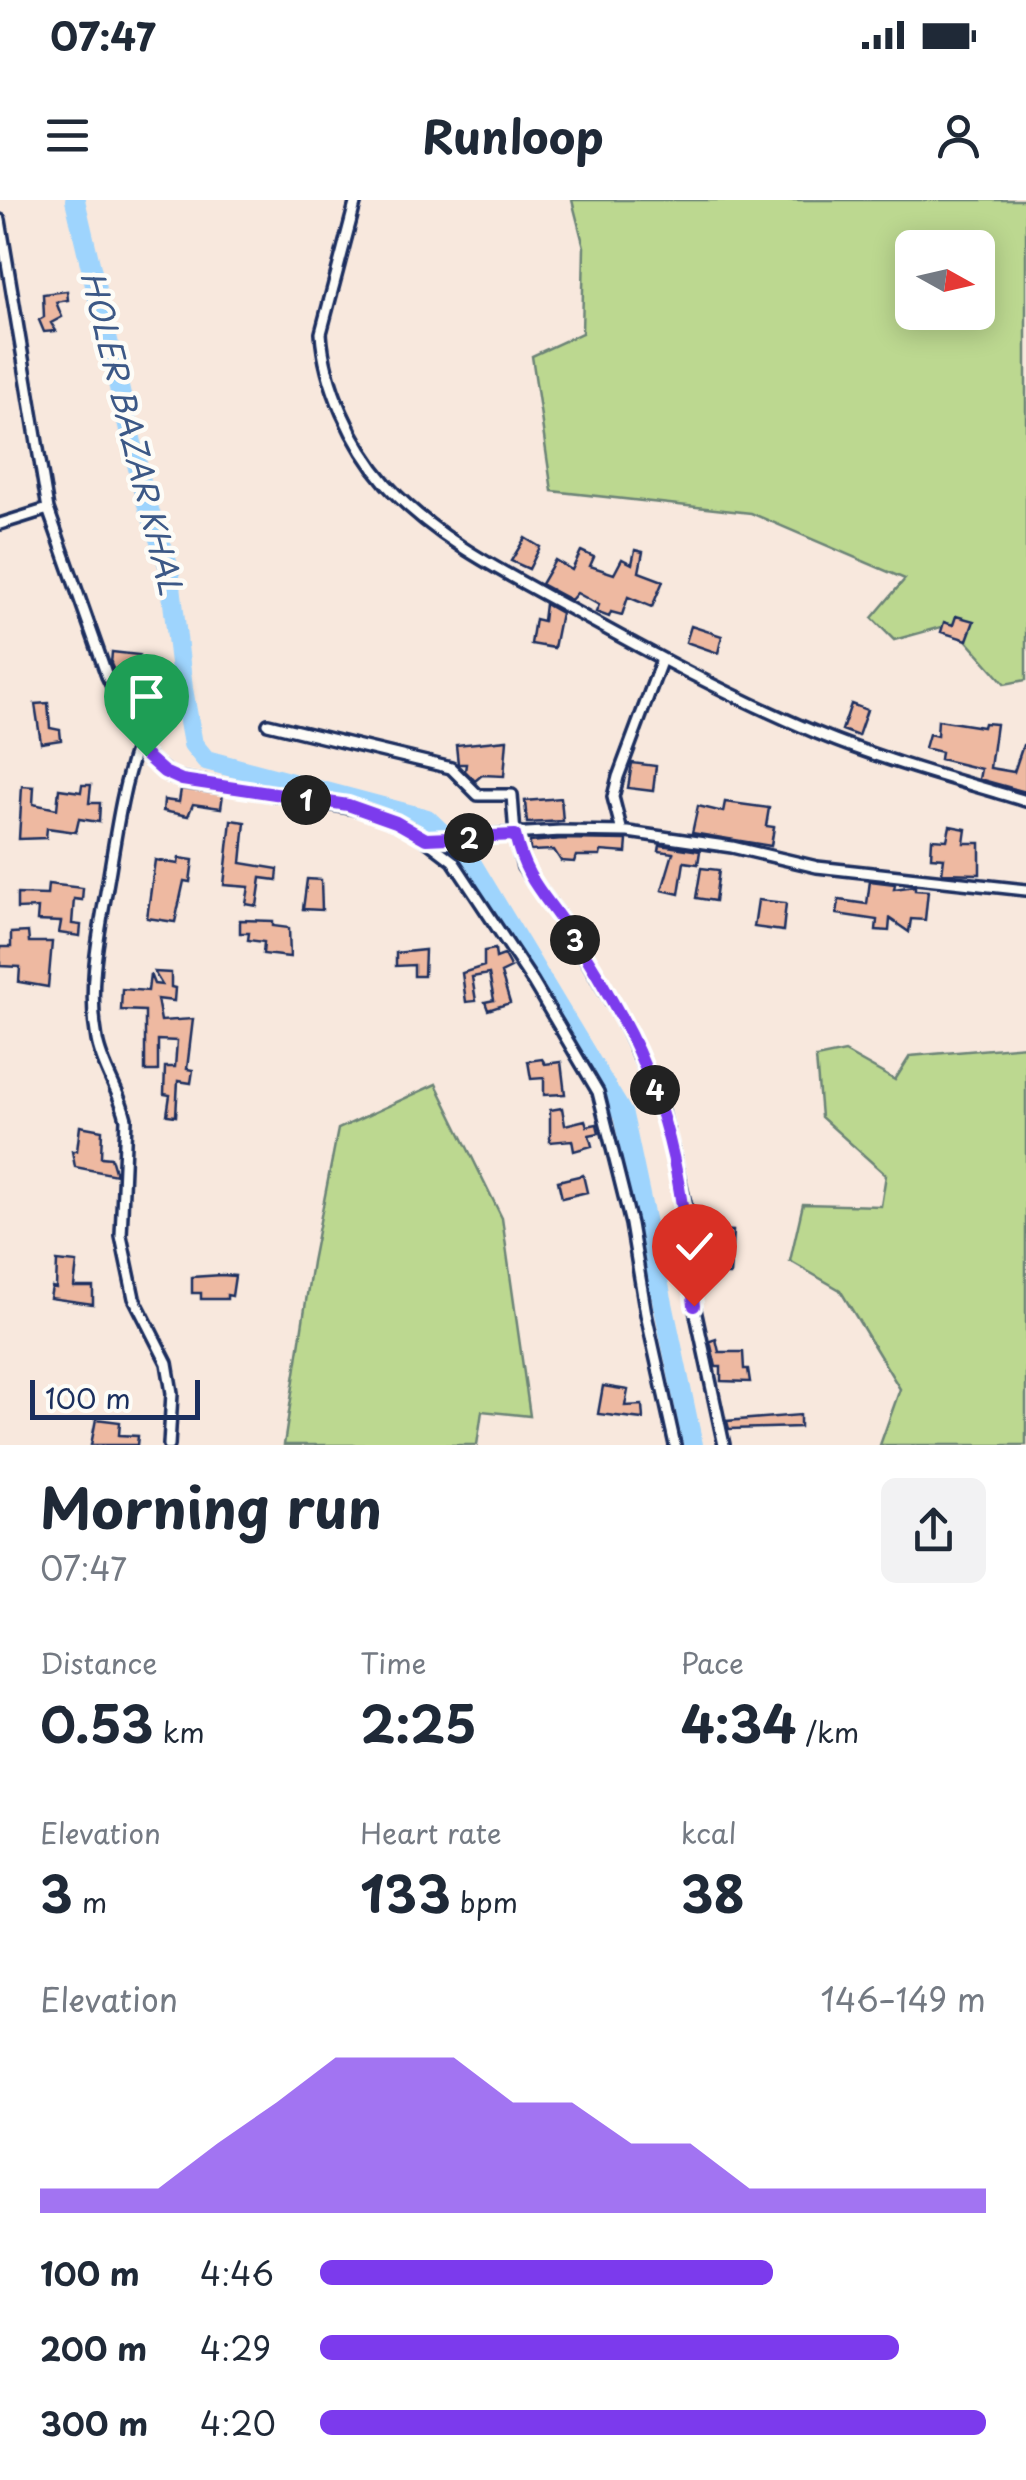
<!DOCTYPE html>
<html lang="en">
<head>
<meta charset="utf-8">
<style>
  body { margin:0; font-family:"Playpen Sans",sans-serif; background:#f2f2f3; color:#1f2937; height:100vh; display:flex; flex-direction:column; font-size:38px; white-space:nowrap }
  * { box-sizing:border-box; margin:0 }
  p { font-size:32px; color:#747a83 }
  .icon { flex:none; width:55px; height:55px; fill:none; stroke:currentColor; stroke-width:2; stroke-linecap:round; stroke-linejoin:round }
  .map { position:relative; height:1245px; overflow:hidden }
  .sheet { display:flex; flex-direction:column; background:#fff; flex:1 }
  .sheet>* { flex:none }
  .needle { width:65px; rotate:98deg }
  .tools { position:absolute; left:895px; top:30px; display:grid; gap:20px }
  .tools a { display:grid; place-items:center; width:100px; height:100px; border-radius:15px; background:#fff; box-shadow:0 5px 25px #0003; font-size:50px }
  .scale { position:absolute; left:30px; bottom:25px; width:170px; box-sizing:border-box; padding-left:10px; border:5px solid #1b2f5e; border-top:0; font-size:28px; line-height:35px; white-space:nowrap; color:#1b2f5e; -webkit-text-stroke:8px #fdfcf7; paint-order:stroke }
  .pin { position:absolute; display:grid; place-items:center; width:85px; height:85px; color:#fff; margin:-102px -42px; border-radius:50% 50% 50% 0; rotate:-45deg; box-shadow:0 0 10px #0007 }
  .pin .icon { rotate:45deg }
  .km { position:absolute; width:50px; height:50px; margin:-25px; border-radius:50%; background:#222; color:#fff; font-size:28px; line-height:50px; text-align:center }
  .round { display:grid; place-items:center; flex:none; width:105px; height:105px; border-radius:15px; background:#f2f2f3 }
  .overview { display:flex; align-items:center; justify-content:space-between; height:170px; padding:0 40px }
  h1 { font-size:55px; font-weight:700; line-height:75px }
  .metrics { display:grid; grid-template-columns:repeat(3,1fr); gap:15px; height:170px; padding:10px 40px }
  .metrics div { display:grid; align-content:center }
  .metrics b { font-size:50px; font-weight:700 }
  .metrics small { font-size:28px; font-weight:400 }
  .metrics p { font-size:28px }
  .chart { height:280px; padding:20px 40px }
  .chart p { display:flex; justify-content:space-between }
  .chart svg { width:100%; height:180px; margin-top:10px; fill:#7c3aed; opacity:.7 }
  ul { padding:0 40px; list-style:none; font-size:32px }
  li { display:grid; grid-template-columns:160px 120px 1fr; align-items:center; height:75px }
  li i { height:25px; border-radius:12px; background:#7c3aed }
  .status { display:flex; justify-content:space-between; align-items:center; height:70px; padding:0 50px; background:#fff; direction:ltr }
  .status svg { height:28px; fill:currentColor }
  header { display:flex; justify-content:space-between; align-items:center; height:130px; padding:0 40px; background:#fff; font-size:45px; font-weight:700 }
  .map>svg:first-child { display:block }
  .green { fill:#bcd890; stroke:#6c8477; stroke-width:2.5; fill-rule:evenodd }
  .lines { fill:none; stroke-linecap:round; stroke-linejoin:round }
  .river { stroke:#9ed4fd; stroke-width:20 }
  .building { fill:#eeb9a1; stroke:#1b2f5e; stroke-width:2.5 }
  .street-casing { stroke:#1b2f5e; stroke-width:16 }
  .street { stroke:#fdfcf7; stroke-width:9 }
  .route-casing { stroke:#fff; stroke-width:20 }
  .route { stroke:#7c3aed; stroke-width:12 }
  .labels { text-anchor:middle; stroke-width:9; stroke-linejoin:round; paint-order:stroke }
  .water-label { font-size:32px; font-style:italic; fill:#3c5886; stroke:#fdfcf7 }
</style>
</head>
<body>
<div class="status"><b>07:47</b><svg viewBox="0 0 49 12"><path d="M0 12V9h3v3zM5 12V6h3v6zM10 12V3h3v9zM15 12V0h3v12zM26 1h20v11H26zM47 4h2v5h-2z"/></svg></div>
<header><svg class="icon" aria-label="menu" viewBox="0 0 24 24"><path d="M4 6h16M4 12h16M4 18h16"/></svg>Runloop<svg class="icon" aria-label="person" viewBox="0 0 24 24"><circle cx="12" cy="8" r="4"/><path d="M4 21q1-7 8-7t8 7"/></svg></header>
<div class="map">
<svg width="1026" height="1245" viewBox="0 0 1026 1245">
  <rect width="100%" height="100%" fill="#f8e8dd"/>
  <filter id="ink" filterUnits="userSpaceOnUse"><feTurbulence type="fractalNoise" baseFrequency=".01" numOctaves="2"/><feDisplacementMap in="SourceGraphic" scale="20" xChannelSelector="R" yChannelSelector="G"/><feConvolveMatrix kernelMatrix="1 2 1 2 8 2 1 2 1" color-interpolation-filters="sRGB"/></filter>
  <g filter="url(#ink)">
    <!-- green -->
    <path class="green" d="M572,0H1026V480L1005,484L952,424L894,440L872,418L905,379L751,313L552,291L532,156L582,133L584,47ZM912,48H978V112H912Z
      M1026,846V1245H880L900,1189L840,1090L790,1061L803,1004L881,1006L886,975L821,917L816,858L845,852L895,880L910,856Z
      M436,884L502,1018L530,1216L482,1211L477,1245H284L312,1062L338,929Z"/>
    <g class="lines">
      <!-- river -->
      <path class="river" d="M75,0L145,298L169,368L183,489L193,544L206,560L427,619L469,659L623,915L693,1245"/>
    </g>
    <!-- building -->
    <path class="building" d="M67,91L68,100L56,102L62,117L51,123L56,131L44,132L39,120L44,117L43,94Z
      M525,338L540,347L529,369L511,361Z
      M635,350L643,352L639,372L663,381L652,407L628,397L622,415L611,412L609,417L596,412L599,405L577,393L571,400L541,384L555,360L572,370L581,351L594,357L590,366L614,374L622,359L632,364Z
      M545,404L561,413L554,448L531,444L535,419L543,421Z
      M956,416L974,421L967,440L941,432L944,422L953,425Z
      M691,426L722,436L718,453L686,442Z
      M112,452L139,455L136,480L117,477L111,464Z
      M48,503L50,528L60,530L61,540L41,543L35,504Z
      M851,504L867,510L858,536L842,530Z
      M938,520L983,527L984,523L996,524L990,568L1014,572L1023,545H1026V592L979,579L981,569L940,559L941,552L925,548L929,534L937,536Z
      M507,540L504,576L482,575L475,581L465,571L466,564H458L456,545Z
      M632,563L656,566L653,591L628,588Z
      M82,585H91L89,603H100L99,622L79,619L76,632L47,628L46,638L19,639L22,586L34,587L33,604L57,609L59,589L81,592Z
      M181,589L223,594L221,608L193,604L188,616L163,611L164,600L179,602Z
      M561,598L563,621L527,623L525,601Z
      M725,602L769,608L766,626L774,627L771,646L692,633L698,606L723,612Z
      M231,620L245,622L241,663L278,669L277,680L261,678L257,706L246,704L249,687L224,685Z
      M950,626L966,629L964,643H980V674L942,673L944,658L931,657L932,639L947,640Z
      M562,639L627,640L626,653L601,651L600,656H576L574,662L561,661L554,650L530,651V642Z
      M660,645L700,651L698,664L684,662L679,694L662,690L673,653L659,651Z
      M179,658L193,660L190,682L184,681L175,722L147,718L155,660L178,664Z
      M701,668L719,670L715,701L696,698Z
      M307,679L321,680L322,710L303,709Z
      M870,681L895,684L894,689L915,686V690L928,691L925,720L911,719L909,732L890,719L889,731L876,730L877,720L837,714L839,700L867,704Z
      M48,684L83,688L82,700L74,699L72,724L81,725L80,736L59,733L61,722L37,721L38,708L17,709V694L47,695Z
      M758,700L786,703L783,731L754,727Z
      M240,720L273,721V726L289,728L290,757L263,754L264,742L248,740L249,733H240Z
      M28,732L29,742H52L48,787L19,782L20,767L0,766V747H11V733Z
      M495,749L496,758L504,755L511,768L501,773L510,803L488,810L485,802L494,800L489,774L472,777L476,801L466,802L462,773L484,766V751Z
      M425,750L424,776H414V765L396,766V753Z
      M154,772L171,773V787L175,788L174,801L157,799L161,821L193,819L187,869L193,870L191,883L178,881L176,916L167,915L170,895L164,894L165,867H175L177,841L158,840V871H145V811L121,810L122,789L148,791L150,774L154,784L162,785Z
      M542,859L545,864L561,862L565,894L544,895V878L531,879L528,861Z
      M562,908L565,925L585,920L587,926L597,924L599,933L589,935L592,946L574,951L572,940L550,942V910Z
      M80,926L102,930L101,957L111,958L116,975L75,967L72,951H77Z
      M583,975L587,992L562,998L558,981Z
      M716,1030L733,1031L730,1075H706V1052H714Z
      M57,1061L77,1063L74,1087H93V1104L50,1098L52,1087L56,1088Z
      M222,1075L235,1076L232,1096L227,1095V1099H201V1093H192V1077Z
      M716,1139L719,1152H743L744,1169H748L750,1182L721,1181V1167H716L710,1141Z
      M603,1186L628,1190L625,1206L642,1205L643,1219L598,1214Z
      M800,1215V1227L729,1229L727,1221Z
      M96,1219L120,1222L119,1235L138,1236L137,1245H91Z"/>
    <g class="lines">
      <!-- street casing -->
      <g class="street-casing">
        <path id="street" d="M356,0L321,133C324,184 352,245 386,284C436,339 503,372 567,407C648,452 731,497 817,533C884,561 957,580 1026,601
          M0,20L48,309L107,476L146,556L173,577L368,611L411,629L453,661L533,782L598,892L631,1024L646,1114L675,1245
          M0,324L48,309
          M268,524L451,568L478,595H512L515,635L523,667L567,727L621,818L660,901L685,1003L694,1105L724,1245
          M138,542C124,582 118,620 111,663C102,722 86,779 97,840C102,868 120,891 126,919L121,1036L134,1098L167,1163L172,1193L169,1245
          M622,632L613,597L618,577L662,459
          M426,639L561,631L628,632L732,647L817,667L1026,690"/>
      </g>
      <!-- street -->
      <use href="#street" class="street"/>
    </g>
  </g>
  <g class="lines" filter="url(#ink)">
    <!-- route casing -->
    <g class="route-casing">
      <path id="route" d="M146,556L164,572L182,580L348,605L396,622L426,639L515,635C525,678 542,692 566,727C587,755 605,788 622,819C673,913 684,1000 694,1106"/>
    </g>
    <!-- route -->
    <use href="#route" class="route"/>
  </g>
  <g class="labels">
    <!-- water labels -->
    <g class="water-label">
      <text transform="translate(131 233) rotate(76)" y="11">HOLER BAZAR KHAL</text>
    </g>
  </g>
</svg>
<div class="tools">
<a><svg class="needle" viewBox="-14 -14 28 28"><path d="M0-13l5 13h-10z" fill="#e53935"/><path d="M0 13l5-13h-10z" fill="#747a83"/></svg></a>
</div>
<div class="scale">100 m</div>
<div class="pin" style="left:146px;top:556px;background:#1e9e55"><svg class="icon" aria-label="arrive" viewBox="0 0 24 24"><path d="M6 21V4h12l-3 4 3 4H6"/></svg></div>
<div class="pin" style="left:694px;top:1106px;background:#d93025"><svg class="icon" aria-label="check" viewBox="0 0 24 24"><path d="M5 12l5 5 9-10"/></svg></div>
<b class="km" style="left:306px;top:600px">1</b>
<b class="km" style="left:469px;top:638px">2</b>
<b class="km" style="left:575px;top:740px">3</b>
<b class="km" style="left:655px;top:890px">4</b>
</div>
<section class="sheet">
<div class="overview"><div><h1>Morning run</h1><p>07:47</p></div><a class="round"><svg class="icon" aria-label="share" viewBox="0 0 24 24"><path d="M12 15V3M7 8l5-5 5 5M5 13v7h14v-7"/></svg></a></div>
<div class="metrics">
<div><p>Distance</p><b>0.53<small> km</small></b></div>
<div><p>Time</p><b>2:25</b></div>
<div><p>Pace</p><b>4:34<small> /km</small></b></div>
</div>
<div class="metrics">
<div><p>Elevation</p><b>3<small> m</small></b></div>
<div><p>Heart rate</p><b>133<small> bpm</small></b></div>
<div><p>kcal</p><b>38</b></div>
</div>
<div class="chart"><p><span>Elevation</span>146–149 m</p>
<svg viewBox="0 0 160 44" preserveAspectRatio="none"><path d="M0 44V38L10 38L20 38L30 27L40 17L50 6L60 6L70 6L80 17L90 17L100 27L110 27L120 38L130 38L140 38L150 38L160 38V44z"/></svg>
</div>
<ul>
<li><b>100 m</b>4:46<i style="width:68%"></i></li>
<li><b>200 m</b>4:29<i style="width:87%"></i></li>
<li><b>300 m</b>4:20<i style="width:100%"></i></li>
</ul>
</section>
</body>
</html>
